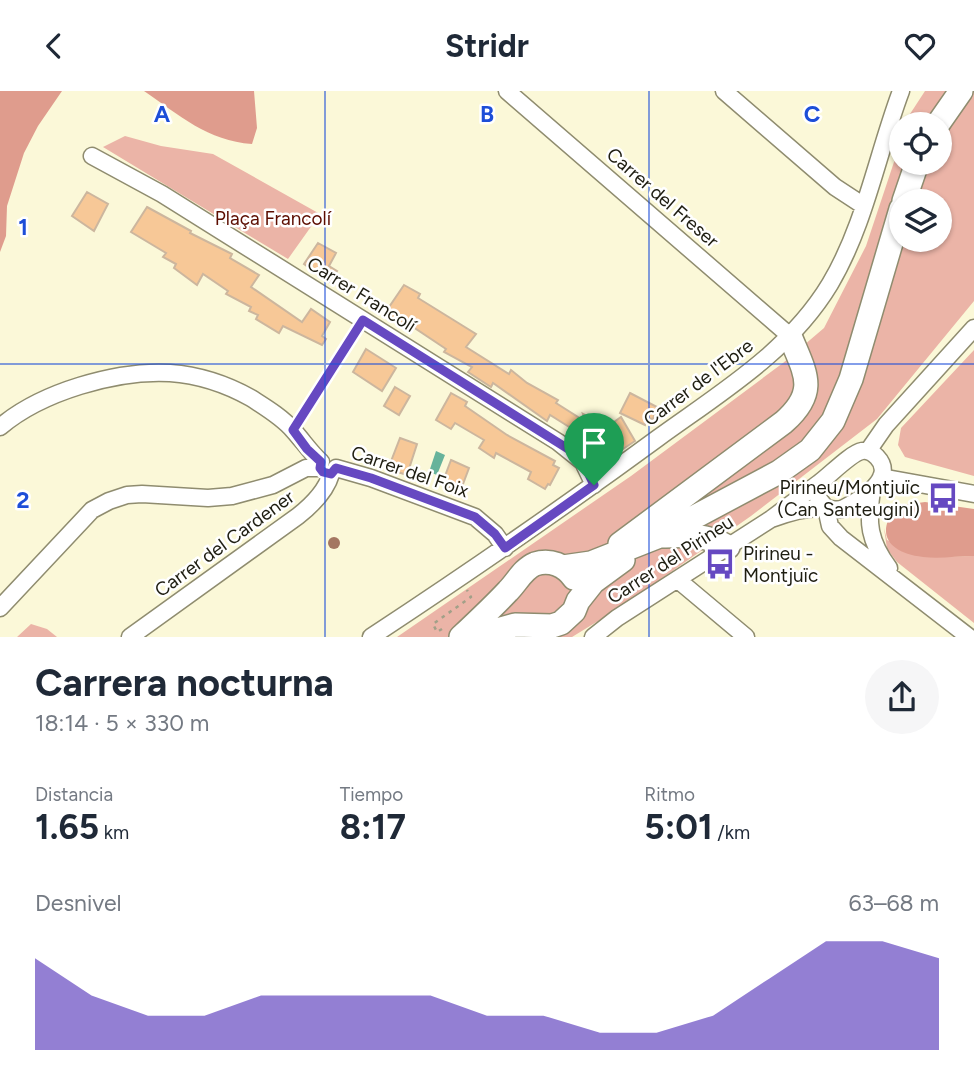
<!DOCTYPE html>
<html lang="es">
<head>
<meta charset="utf-8">
<style>
  body { margin:0; font-family:Figtree,sans-serif; background:#f6f6f7; color:#1f2937; height:100vh; display:flex; flex-direction:column; font-size:26px; white-space:nowrap }
  * { box-sizing:border-box; margin:0 }
  p { font-size:23px; color:#747a83 }
  .icon { flex:none; width:38px; height:38px; fill:none; stroke:currentColor; stroke-width:2; stroke-linecap:round; stroke-linejoin:round }
  .map { position:relative; height:546px; overflow:hidden }
  .drawer { display:flex; flex-direction:column; background:#fff; flex:1 }
  .drawer>* { flex:none }
  .controls { position:absolute; left:889px; top:21px; display:grid; gap:14px }
  .controls a { display:grid; place-items:center; width:63px; height:63px; border-radius:50%; background:#fff; box-shadow:0 2px 5px #0004; font-size:35px }
  .pin { position:absolute; display:grid; place-items:center; width:60px; height:60px; color:#fff; margin:-72px -30px; border-radius:50% 50% 50% 0; rotate:-45deg; box-shadow:0 0 7px #0007 }
  .pin .icon { rotate:45deg }
  .round { display:grid; place-items:center; flex:none; width:74px; height:74px; border-radius:37px; background:#f6f6f7 }
  .summary { display:flex; align-items:center; justify-content:space-between; height:119px; padding:0 35px }
  h1 { font-size:38px; font-weight:700; line-height:52px }
  .metrics { display:grid; grid-template-columns:repeat(3,1fr); gap:10px; height:119px; padding:7px 35px }
  .metrics div { display:grid; align-content:center }
  .metrics b { font-size:35px; font-weight:700 }
  .metrics small { font-size:19px; font-weight:400 }
  .metrics p { font-size:19px }
  .chart { height:196px; padding:14px 35px }
  .chart p { display:flex; justify-content:space-between }
  .chart svg { width:100%; height:126px; margin-top:7px; fill:#6649c1; opacity:.7 }
  header { display:flex; justify-content:space-between; align-items:center; height:91px; padding:0 35px; background:#fff; font-size:32px; font-weight:700 }
  .map>svg:first-child { display:block }
  .green { fill:#ebb4a7; fill-rule:evenodd }
  .forest { fill:#df9c8d }
  .water { fill:#67b39b }
  .building { fill:#f7c897; stroke:#ccb69e; stroke-width:2 }
  .lines { fill:none; stroke-linecap:round; stroke-linejoin:round }
  .minor-casing { stroke:#8f8c6f; stroke-width:19 }
  .secondary-casing { stroke:#8f8c6f; stroke-width:26 }
  .path { stroke:#a2a088; stroke-width:2.5; stroke-dasharray:3.5 5; stroke-linecap:butt }
  .minor { stroke:#fff; stroke-width:16 }
  .secondary { stroke:#fff; stroke-width:23 }
  .tree { fill:#a47761 }
  .route-casing { stroke:#fff; stroke-width:14 }
  .route { stroke:#6649c1; stroke-width:9 }
  .grid { fill:none; stroke:#1d4ed8; stroke-width:2; stroke-opacity:0.55 }
  .labels { text-anchor:middle; stroke-width:5; stroke-linejoin:round; paint-order:stroke }
  .street-label { font-size:19px; fill:#1e1d11; stroke:#fff }
  .park-label { font-size:19px; fill:#5c0d00; stroke:#fff }
  .poi-label { font-size:19px; fill:#1e1d11; stroke:#fff; text-anchor:end }
  .grid-label { font-size:23px; text-anchor:middle; font-weight:bold; fill:#1d4ed8; stroke:#fff; stroke-width:5; stroke-linejoin:round; paint-order:stroke }
</style>
</head>
<body>
<header><svg class="icon" aria-label="back" viewBox="0 0 24 24"><path d="M15 5l-7 7 7 7"/></svg>Stridr<svg class="icon" aria-label="heart" viewBox="0 0 24 24"><path d="M12 20l-8-8c-3-5 5-10 8-4 3-6 11-1 8 4z"/></svg></header>
<div class="map">
<svg width="974" height="546" viewBox="0 0 974 546">
  <rect width="100%" height="100%" fill="#fbf8d8"/>
  <!-- green -->
  <path class="green" d="M925,0H974V210L877,328L751,425L621,516L572,546H397L631,385L783,272L824,237L866,155L901,50V72H940V33H907L910,23ZM901,110H940V149H901Z
    M125,45L161,55L213,63L320,123L288,168L103,56Z
    M974,259V385L905,366L898,354L901,337Z
    M884,437L887,449L924,466L974,465V532L897,471L887,458Z
    M31,533L47,538L57,546H17Z"/>
  <!-- forest -->
  <path class="forest" d="M0,0H62L38,35L24,62L7,115L6,145L0,161Z
    M144,0H254L257,37L252,53C208,50 179,24 144,0Z
    M925,411L974,418V465C957,465 940,468 923,466C889,462 874,443 897,415Z"/>
  <!-- water -->
  <path class="water" d="M436,360L445,364L437,384L429,381Z"/>
  <!-- building -->
  <path class="building" d="M87,101L108,113L94,140L72,125Z
    M147,116L191,140L190,142L232,163L230,167L259,184L251,196L302,231L311,218L330,231L322,245L326,248L322,254L283,235L279,242L256,228L258,224L249,220L251,216L226,203L228,200L203,183L197,194L174,177L176,173L163,166L166,162L131,141Z
    M318,152L336,162L329,175L337,180L329,191L304,173Z
    M404,194L420,203L418,207L476,243L466,256L509,283L511,279L527,292L558,309L556,312L586,331L583,323L607,336L621,326L635,350L617,362L595,339L587,351L572,343L574,339L550,324L547,330L493,292L491,296L468,281L472,276L444,261L446,258L404,230L402,233L385,222Z
    M366,258L396,277L382,300L353,281Z
    M395,296L410,305L399,324L384,315Z
    M451,302L467,311L465,315L507,344L555,370L553,374L559,377L550,394L548,393L545,398L528,388L531,381L496,362L494,367L479,357L484,349L455,332L451,338L436,329Z
    M630,302L657,316L653,328L647,327L645,334L620,322Z
    M400,347L417,353L407,384L388,378Z
    M451,369L469,377L460,401L442,393Z"/>
  <g class="lines">
    <!-- minor casing -->
    <g class="minor-casing">
      <path id="minor" d="M507,0L790,245
        M724,0L835,96L864,115
        M92,65L162,103L558,351L583,371L594,394
        M0,336C41,301 116,279 170,282C198,284 226,293 251,307C265,316 282,326 293,339C303,350 310,361 321,371
        M868,360L886,334L974,237
        M336,377L371,387L475,426L495,443L505,457
        M881,386L974,403
        M872,399C867,432 869,450 889,477
        M771,428C787,422 806,416 824,417C832,417 836,421 844,417C860,409 897,387 877,366C873,362 868,359 862,360C851,362 829,385 819,392L818,407L826,417L830,435L841,447L969,546
        M678,489L746,546
        M0,517L92,419L109,410L127,404L142,403L208,407L232,405L273,394L306,377H320
        M130,546L298,425C312,414 326,400 331,383
        M371,546C468,482 564,416 658,347C720,302 789,261 830,193C865,134 877,64 901,0
        M593,546L617,527L771,428L819,392"/>
    </g>
    <!-- secondary casing -->
    <g class="secondary-casing">
      <path id="secondary" d="M938,33L961,0
        M904,110L917,72
        M664,445C688,444 706,443 728,456
        M620,453L784,331C819,300 805,282 790,245
        M563,476L591,472L657,446L779,381L810,359L833,330L851,288L901,118
        M461,546C477,531 493,516 508,500C517,491 523,478 535,473C550,468 565,474 574,487
        M472,546L515,534L552,535L561,532L574,520L578,510L593,491L623,469"/>
    </g>
    <!-- path -->
    <path class="path" d="M302,325L355,242
      M442,538L437,541L433,533L471,506L467,499"/>
    <!-- minor -->
    <use href="#minor" class="minor"/>
    <!-- secondary -->
    <use href="#secondary" class="secondary"/>
  </g>
  <!-- trees -->
  <circle class="tree" cx="334" cy="452" r="6"/>
  <g class="lines">
    <!-- route casing -->
    <g class="route-casing">
      <path id="route" d="M363,229L573,361L583,371L594,394L505,457L495,443L475,426L371,387L336,377L331,383L323,381L320,377L321,371L307,358L293,339Z"/>
    </g>
    <!-- route -->
    <use href="#route" class="route"/>
  </g>
  <!-- grid -->
  <path class="grid" d="M325,0V546M649,0V546M0,273H974"/>
  <!-- icons -->
  <defs>
    <g id="bus-bare" transform="scale(2.415)"><path d="M-5-6H5V4H4V6H2V4H-2V6H-4V4H-5ZM-3.5-4V0h7V-4ZM-3.5 1.2v1.5H-2V1.2ZM2 1.2v1.5H3.5V1.2Z" fill="#6649c1" stroke="#fff" stroke-width="2.5" paint-order="stroke"/></g>
  </defs>
  <g fill-rule="evenodd">
    <use href="#bus-bare" x="943" y="407"/>
    <use href="#bus-bare" x="720" y="473"/>
  </g>
  <g class="labels">
    <!-- street labels -->
    <g class="street-label">
      <text transform="translate(663 106) rotate(41)" y="7">Carrer del Freser</text>
      <text transform="translate(362 203) rotate(32)" y="7">Carrer Francolí</text>
      <text transform="translate(698 291) rotate(-37)" y="7">Carrer de l'Ebre</text>
      <text transform="translate(410 380) rotate(19)" y="7">Carrer del Foix</text>
      <text transform="translate(224 452) rotate(-36)" y="7">Carrer del Cardener</text>
      <text transform="translate(670 468) rotate(-33)" y="7">Carrer del Pirineu</text>
    </g>
    <!-- park labels -->
    <g class="park-label">
      <text x="273" y="134">Plaça Francolí</text>
    </g>
    <!-- poi labels -->
    <g class="poi-label">
      <text x="920" y="403">Pirineu/Montjuïc<tspan x="920" dy="22">(Can Santeugini)</tspan></text>
      <text x="743" y="469" text-anchor="start">Pirineu -<tspan x="743" dy="22">Montjuïc</tspan></text>
    </g>
  </g>
  <g class="grid-label">
    <text x="162" y="31">A</text>
    <text x="487" y="31">B</text>
    <text x="812" y="31">C</text>
    <text x="23" y="144">1</text>
    <text x="23" y="417">2</text>
  </g>
</svg>
<div class="controls">
<a><svg class="icon" aria-label="locate" viewBox="0 0 24 24"><circle cx="12" cy="12" r="6"/><path d="M12 2v4M12 18v4M2 12h4M18 12h4"/></svg></a>
<a><svg class="icon" aria-label="layers" viewBox="0 0 24 24"><path d="M12 4l9 5-9 5-9-5zM3 14l9 5 9-5"/></svg></a>
</div>
<div class="pin" style="left:594px;top:394px;background:#1e9e55"><svg class="icon" aria-label="arrive" viewBox="0 0 24 24"><path d="M6 21V4h12l-3 4 3 4H6"/></svg></div>
</div>
<section class="drawer">
<div class="summary"><div><h1>Carrera nocturna</h1><p>18:14 · 5 × 330 m</p></div><a class="round"><svg class="icon" aria-label="share" viewBox="0 0 24 24"><path d="M12 15V3M7 8l5-5 5 5M5 13v7h14v-7"/></svg></a></div>
<div class="metrics">
<div><p>Distancia</p><b>1.65<small> km</small></b></div>
<div><p>Tiempo</p><b>8:17</b></div>
<div><p>Ritmo</p><b>5:01<small> /km</small></b></div>
</div>
<div class="chart"><p><span>Desnivel</span>63–68 m</p>
<svg viewBox="0 0 160 44" preserveAspectRatio="none"><path d="M0 44V12L10 25L20 32L30 32L40 25L50 25L60 25L70 25L80 32L90 32L100 38L110 38L120 32L130 19L140 6L150 6L160 12V44z"/></svg>
</div>
</section>
</body>
</html>
